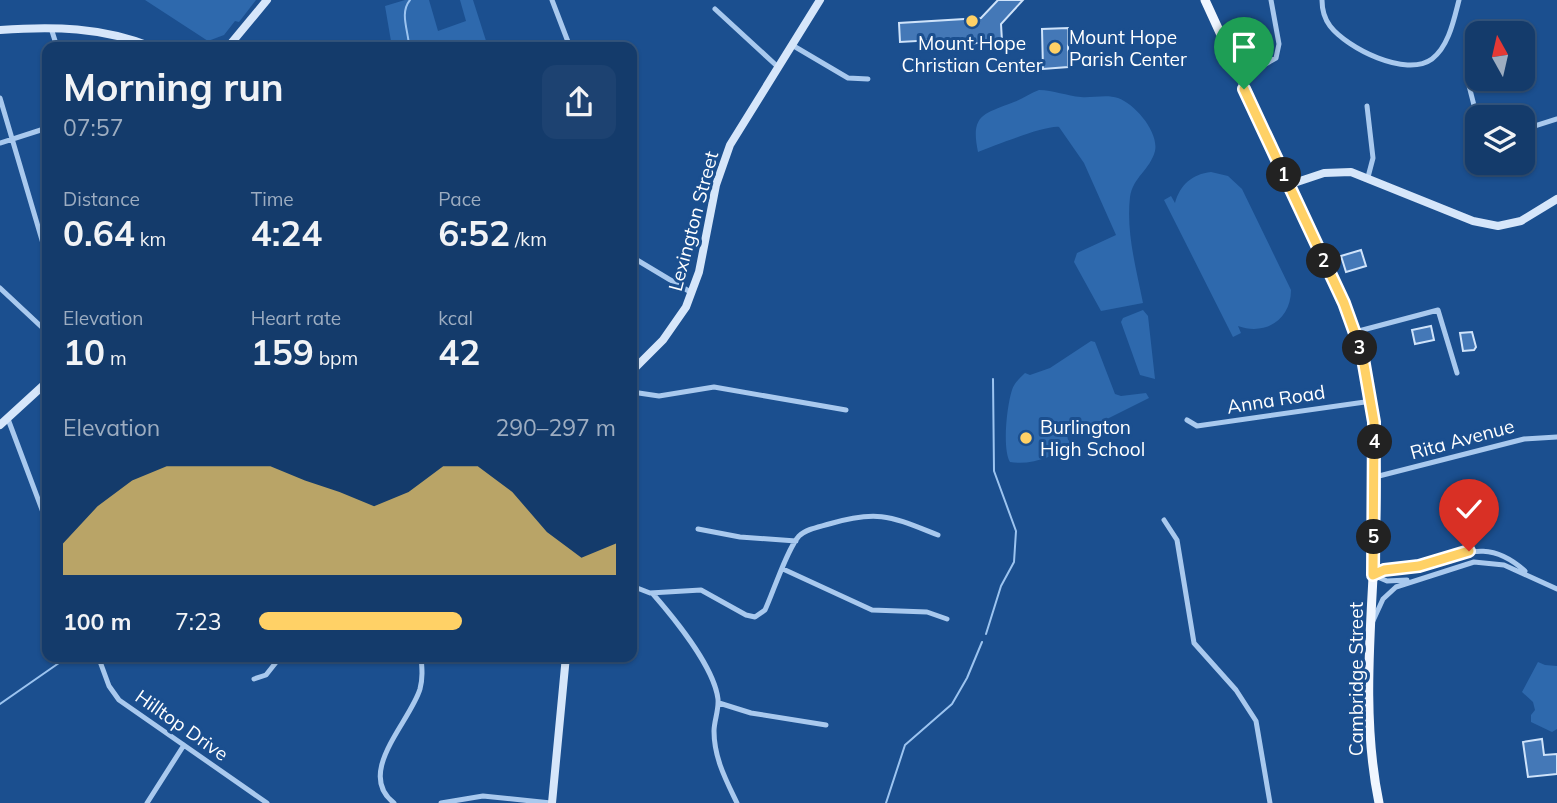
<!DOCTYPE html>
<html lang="en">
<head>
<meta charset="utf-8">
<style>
  body { margin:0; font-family:Mulish,sans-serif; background:#1d4271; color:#f1f3f6; height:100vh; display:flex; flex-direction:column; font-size:26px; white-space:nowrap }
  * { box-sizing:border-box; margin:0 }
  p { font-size:23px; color:#9dadc1 }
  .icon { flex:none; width:38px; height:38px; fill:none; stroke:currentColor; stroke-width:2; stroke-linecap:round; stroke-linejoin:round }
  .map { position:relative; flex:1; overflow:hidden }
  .details { position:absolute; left:42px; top:42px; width:595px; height:620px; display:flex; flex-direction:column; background:#143b6b; border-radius:14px; box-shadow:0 2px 5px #0004,0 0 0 2px #33557e }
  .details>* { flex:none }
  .needle { width:46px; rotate:352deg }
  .tools { position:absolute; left:1465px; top:21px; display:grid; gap:14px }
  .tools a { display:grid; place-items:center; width:70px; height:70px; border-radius:14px; background:#143b6b; box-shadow:0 2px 5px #0004,0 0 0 2px #33557e; font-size:35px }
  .pin { position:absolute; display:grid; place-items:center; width:60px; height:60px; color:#fff; margin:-72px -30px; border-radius:50% 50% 50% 0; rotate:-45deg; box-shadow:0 0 7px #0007 }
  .pin .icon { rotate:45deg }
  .km { position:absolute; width:35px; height:35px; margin:-18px; border-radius:50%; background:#222; color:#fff; font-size:19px; line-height:35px; text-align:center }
  .round { display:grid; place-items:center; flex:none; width:74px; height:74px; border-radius:14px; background:#1d4271 }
  .overview { display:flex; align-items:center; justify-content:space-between; height:119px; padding:0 21px }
  h1 { font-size:38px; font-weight:700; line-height:52px }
  .figures { display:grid; grid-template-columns:repeat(3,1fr); gap:10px; height:119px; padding:7px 21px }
  .figures div { display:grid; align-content:center }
  .figures b { font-size:35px; font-weight:700 }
  .figures small { font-size:19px; font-weight:400 }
  .figures p { font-size:19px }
  .chart { height:196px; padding:14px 21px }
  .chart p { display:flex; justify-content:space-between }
  .chart svg { width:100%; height:126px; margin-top:7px; fill:#ffd166; opacity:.7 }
  ul { padding:0 21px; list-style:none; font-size:23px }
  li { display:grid; grid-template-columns:112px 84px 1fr; align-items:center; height:52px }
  li i { height:18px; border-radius:9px; background:#ffd166 }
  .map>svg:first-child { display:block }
  .green { fill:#2e69ad }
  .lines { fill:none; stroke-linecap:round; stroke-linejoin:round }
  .stream { stroke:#9cc4f0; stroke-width:2 }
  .building { fill:#4478b7; stroke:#cfe3fa; stroke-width:2 }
  .street { stroke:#a9c9ee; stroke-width:5 }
  .secondary { stroke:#d6e6fa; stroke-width:8 }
  .primary { stroke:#f0f6ff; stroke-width:9 }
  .route-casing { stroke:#fff; stroke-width:14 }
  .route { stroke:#ffd166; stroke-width:9 }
  .poi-dot { fill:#ffd166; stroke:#1b4f8f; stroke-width:2.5 }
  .labels { text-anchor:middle; stroke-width:6; stroke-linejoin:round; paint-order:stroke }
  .poi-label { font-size:19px; fill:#fff; stroke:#1b4f8f; text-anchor:start }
  .street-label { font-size:19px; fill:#fff; stroke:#1b4f8f }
</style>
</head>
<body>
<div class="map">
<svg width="1557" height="803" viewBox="0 0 1557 803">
  <rect width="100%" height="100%" fill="#1b4f8f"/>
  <!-- green -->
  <path class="green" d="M145,0H256L239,22L235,21L224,35L208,41Z
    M405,0H429L438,31L466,21L460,0H473L488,47H392L385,6Z
    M1039,90C1053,90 1067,96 1081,97C1092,98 1107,94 1118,98C1135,104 1159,132 1155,151C1150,170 1133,177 1130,197C1126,232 1136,268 1143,303L1101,311L1074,262L1077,253L1116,235L1084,163L1059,127C1046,125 993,146 978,152C970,114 984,114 1014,102C1023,99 1030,93 1039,90Z
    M1211,172L1228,176L1242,189L1291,290C1291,320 1265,336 1238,326L1241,333L1233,337L1164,200L1171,196L1175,203C1180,185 1192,174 1211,172Z
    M1143,310L1148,316L1155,379L1140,375L1121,322L1123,318Z
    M1091,341L1095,342L1115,394L1121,396L1146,393L1149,398L1101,422L1067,435L1068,440L1075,444C1056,455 1032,466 1010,462C1002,449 1007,405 1012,390C1014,383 1020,378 1025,373L1030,375L1050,368Z
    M1538,662L1545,665L1557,666V729L1552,732L1531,722V715L1535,710L1533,702L1522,692Z"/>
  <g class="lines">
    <!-- stream -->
    <path class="stream" d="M409,47C409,32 399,13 410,0
      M986,634L1001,586L1014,562L1016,531L994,471L993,379
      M0,704L69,656
      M886,803L905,745L952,704L967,678L982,642"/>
  </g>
  <!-- building -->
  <path class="building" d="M998,0H1023L1001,24L1002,41L953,45L952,39L900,42L899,23L981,18Z
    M1068,28V67L1043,69L1042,29Z
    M1361,250L1366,266L1346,272L1341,256Z
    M1431,326L1434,340L1415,344L1412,330Z
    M1472,332L1476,347L1474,350L1463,351L1460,333Z
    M1542,739L1544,755L1557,754V774L1528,777L1523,742Z"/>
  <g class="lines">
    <!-- street -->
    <path class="street" d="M552,0L570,47
      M1322,0C1322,10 1324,18 1330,26C1347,48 1406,78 1432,59C1449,46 1454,19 1459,0
      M715,9L778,67
      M51,28L57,47
      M792,45L848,78L868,79
      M1467,78L1477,117
      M1239,79L1276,58L1279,44L1271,0
      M0,98L47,257
      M1367,106L1373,158L1368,177
      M1522,130L1557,119
      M0,143L47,128
      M632,257L692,293
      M0,288L47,332
      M1355,332L1438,310L1457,373
      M632,392L659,396L714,387L846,410
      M8,419L47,523
      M1187,420L1197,426L1372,401
      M1375,477L1524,439L1557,437
      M1164,520L1177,540L1194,643L1236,690L1256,721L1270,803
      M698,529L740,537L796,541
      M783,569L872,610L927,612L947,619
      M1373,575C1387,567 1401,570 1416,567C1460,557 1485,535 1525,571
      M1373,575L1387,581L1407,580
      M632,586L650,593L701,590L746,615L755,617L765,610C773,593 787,549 799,536C806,529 819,527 829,524C879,509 892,517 938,535
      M653,594C674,618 714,667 718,699C719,710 714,721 714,731C714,758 726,780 737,803
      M1372,623L1383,599L1396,587L1474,562L1504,565L1557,589
      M98,656L109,686L119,700L267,803
      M254,679L266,675L281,656
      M719,703L751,713L826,725
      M147,803L184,745
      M394,803C355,773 410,722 420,689C423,678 422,668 421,656
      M441,803L483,796L551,803"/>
    <!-- secondary -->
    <path class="secondary" d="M0,30C53,26 102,27 152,47
      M228,47L267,0
      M1288,185L1324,173L1351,172L1473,221L1498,226L1521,221L1557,199
      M632,371L663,340L686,307L699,272L716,185L730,145L820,0
      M0,425L47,382
      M552,803L566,656"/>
    <!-- primary -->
    <path class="primary" d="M1205,0L1351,318C1408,474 1346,643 1379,803"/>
  </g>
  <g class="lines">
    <!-- route casing -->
    <g class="route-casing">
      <path id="route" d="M1244,89L1344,303L1362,353L1374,422L1373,575L1384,570L1419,566L1469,551"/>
    </g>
    <!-- route -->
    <use href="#route" class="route"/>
  </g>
  <!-- markers -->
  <g class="poi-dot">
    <circle cx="972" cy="21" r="7"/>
    <circle cx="1055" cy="48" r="7"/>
    <circle cx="1026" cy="438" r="7"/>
  </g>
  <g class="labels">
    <!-- poi labels -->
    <g class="poi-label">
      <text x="1069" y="44">Mount Hope<tspan x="1069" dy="22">Parish Center</tspan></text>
      <text x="972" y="50" text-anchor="middle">Mount Hope<tspan x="972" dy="22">Christian Center</tspan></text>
      <text x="1040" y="434">Burlington<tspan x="1040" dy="22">High School</tspan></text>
    </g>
    <!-- street labels -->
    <g class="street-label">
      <text transform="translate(693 221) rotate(-75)" y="7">Lexington Street</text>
      <text transform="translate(1276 399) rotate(-9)" y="7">Anna Road</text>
      <text transform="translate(1462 439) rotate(-15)" y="7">Rita Avenue</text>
      <text transform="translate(1356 679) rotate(-90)" y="7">Cambridge Street</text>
      <text transform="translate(182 725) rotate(35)" y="7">Hilltop Drive</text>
    </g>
  </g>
</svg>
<div class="tools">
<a><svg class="needle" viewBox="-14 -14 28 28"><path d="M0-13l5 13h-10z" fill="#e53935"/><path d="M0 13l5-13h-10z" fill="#9dadc1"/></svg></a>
<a><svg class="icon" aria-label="layers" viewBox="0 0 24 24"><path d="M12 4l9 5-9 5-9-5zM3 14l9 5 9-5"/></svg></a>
</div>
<div class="pin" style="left:1244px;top:89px;background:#1e9e55"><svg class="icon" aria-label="arrive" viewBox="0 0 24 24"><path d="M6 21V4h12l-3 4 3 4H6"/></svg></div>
<div class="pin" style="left:1469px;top:551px;background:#d93025"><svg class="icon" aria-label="check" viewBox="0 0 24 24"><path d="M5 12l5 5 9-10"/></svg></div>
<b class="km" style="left:1284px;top:175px">1</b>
<b class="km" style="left:1324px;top:261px">2</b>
<b class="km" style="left:1360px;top:348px">3</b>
<b class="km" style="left:1375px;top:442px">4</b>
<b class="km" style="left:1374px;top:537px">5</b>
<section class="details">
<div class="overview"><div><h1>Morning run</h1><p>07:57</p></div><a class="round"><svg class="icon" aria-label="share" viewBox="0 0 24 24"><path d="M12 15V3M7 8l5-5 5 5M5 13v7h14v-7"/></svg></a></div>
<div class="figures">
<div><p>Distance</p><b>0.64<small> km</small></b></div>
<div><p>Time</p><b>4:24</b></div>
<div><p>Pace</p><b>6:52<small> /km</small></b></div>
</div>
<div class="figures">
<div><p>Elevation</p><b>10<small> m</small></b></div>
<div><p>Heart rate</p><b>159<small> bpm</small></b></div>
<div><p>kcal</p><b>42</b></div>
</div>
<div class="chart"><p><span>Elevation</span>290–297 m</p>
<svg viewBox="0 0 160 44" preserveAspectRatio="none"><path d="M0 44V33L10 20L20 11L30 6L40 6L50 6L60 6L70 11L80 15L90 20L100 15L110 6L120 6L130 15L140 29L150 38L160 33V44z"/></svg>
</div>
<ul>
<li><b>100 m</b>7:23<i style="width:57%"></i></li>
</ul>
</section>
</div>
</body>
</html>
